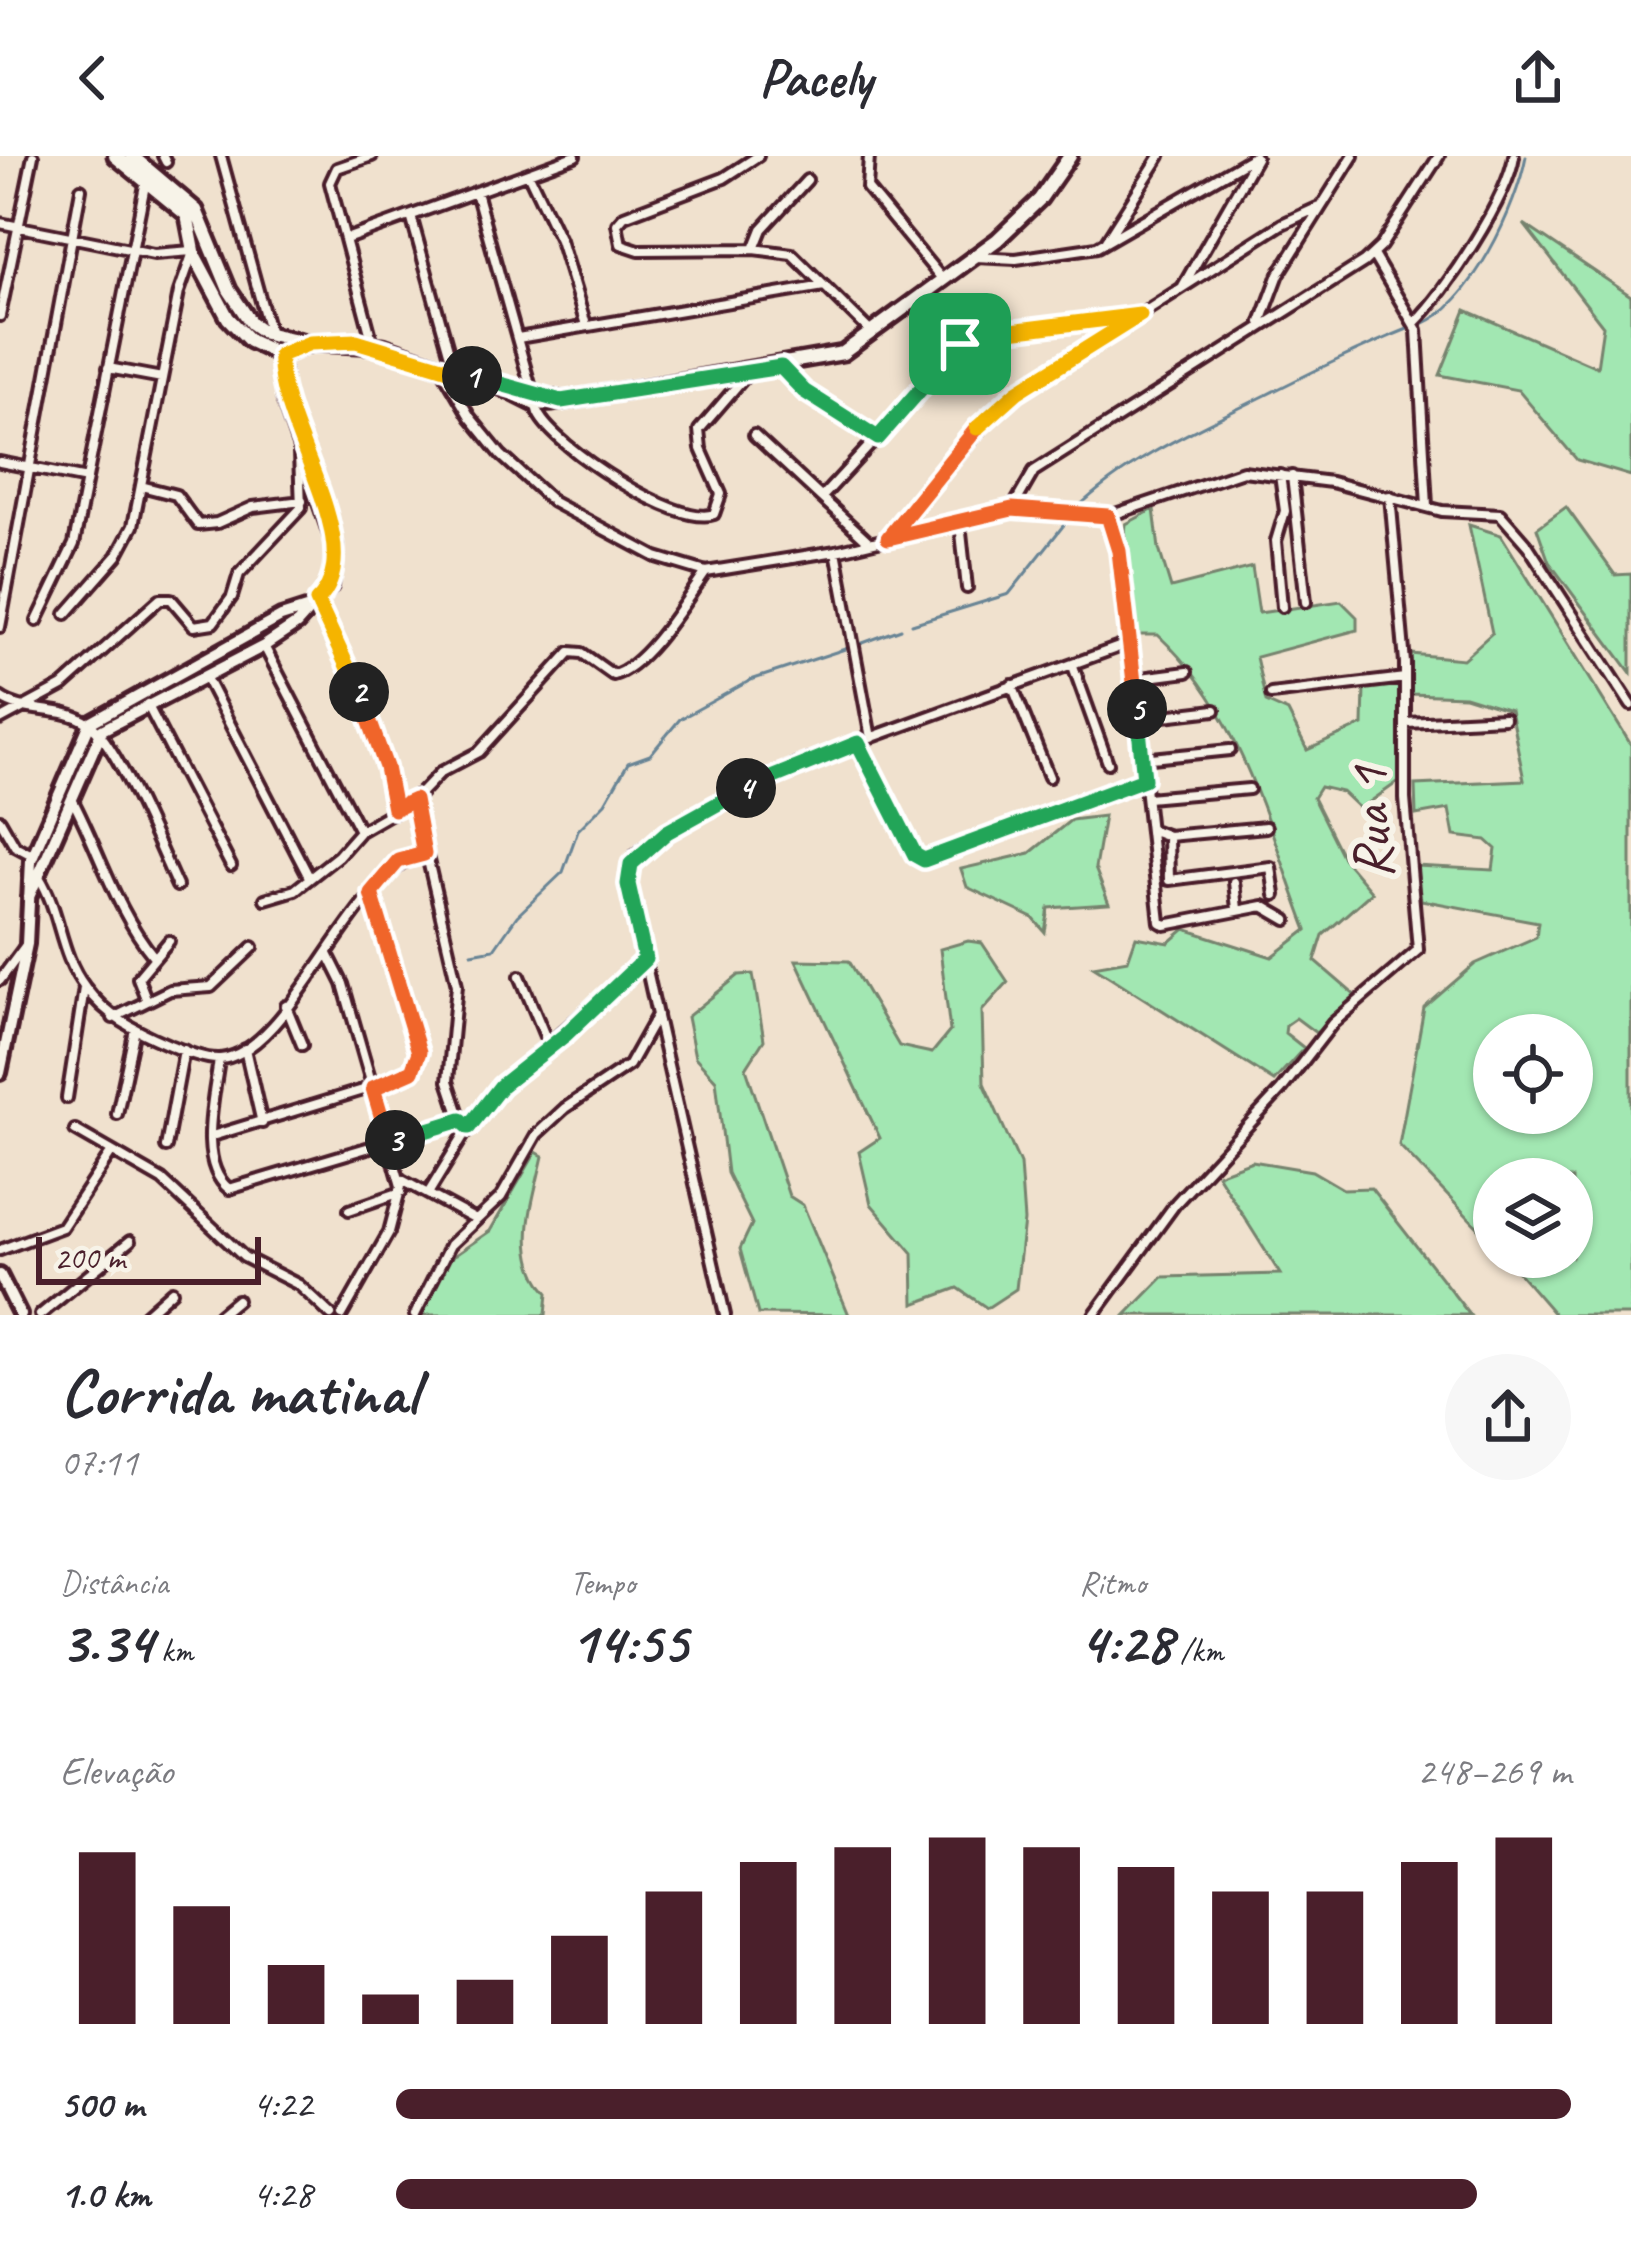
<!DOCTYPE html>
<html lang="pt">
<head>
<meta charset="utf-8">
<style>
  body { margin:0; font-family:Caveat,sans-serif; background:#f7f7f7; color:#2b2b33; height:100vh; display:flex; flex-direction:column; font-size:45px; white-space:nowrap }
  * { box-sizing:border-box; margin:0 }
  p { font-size:39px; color:#7c7c81 }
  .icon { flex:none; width:66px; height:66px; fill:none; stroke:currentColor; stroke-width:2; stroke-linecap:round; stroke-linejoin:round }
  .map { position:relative; height:1159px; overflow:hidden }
  .details { display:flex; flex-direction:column; background:#fff; flex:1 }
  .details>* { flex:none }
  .tools { position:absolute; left:1473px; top:858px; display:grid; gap:24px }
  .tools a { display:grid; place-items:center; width:120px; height:120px; border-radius:50%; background:#fff; box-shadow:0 3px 9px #0004; font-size:60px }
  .scale { position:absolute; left:36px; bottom:30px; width:225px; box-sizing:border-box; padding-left:12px; border:6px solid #4a1f2b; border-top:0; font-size:33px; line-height:42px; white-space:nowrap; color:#4a1f2b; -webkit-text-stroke:9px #f7f3e8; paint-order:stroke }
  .pin { position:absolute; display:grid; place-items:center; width:102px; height:102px; color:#fff; margin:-51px; border-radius:24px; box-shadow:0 6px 18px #0006 }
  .km { position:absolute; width:60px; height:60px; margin:-30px; border-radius:50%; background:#222; color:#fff; font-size:33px; line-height:60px; text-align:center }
  .round { display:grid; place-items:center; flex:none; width:126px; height:126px; border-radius:63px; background:#f7f7f7 }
  .summary { display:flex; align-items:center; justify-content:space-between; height:204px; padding:0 60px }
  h1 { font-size:66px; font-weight:700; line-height:90px }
  .metrics { display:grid; grid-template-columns:repeat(3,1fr); gap:18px; height:204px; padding:12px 60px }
  .metrics div { display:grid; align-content:center }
  .metrics b { font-size:60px; font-weight:700 }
  .metrics small { font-size:33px; font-weight:400 }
  .metrics p { font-size:33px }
  .chart { height:336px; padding:24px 60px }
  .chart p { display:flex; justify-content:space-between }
  .chart svg { width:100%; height:216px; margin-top:12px; stroke:#4a1f2b; stroke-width:6 }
  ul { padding:0 60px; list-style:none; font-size:39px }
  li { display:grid; grid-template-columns:192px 144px 1fr; align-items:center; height:90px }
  li i { height:30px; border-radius:15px; background:#4a1f2b }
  header { display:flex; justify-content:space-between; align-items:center; height:156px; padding:0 60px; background:#fff; font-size:54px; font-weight:700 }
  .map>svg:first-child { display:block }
  .green { fill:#a2e7b2; stroke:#76836e; stroke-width:3; fill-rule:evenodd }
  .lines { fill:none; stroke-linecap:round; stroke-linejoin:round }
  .stream { stroke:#688495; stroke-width:3 }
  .minor-casing { stroke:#4a1f2b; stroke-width:16 }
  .tertiary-casing { stroke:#4a1f2b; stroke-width:20 }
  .secondary-casing { stroke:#4a1f2b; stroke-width:21 }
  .minor { stroke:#f7f3e8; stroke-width:8 }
  .tertiary { stroke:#f7f3e8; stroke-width:10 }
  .secondary { stroke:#f7f3e8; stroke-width:12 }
  .split-1-casing { stroke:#fff; stroke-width:24 }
  .split-2-casing { stroke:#fff; stroke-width:24 }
  .split-3-casing { stroke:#fff; stroke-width:24 }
  .split-4-casing { stroke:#fff; stroke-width:24 }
  .split-5-casing { stroke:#fff; stroke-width:24 }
  .split-6-casing { stroke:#fff; stroke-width:24 }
  .split-7-casing { stroke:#fff; stroke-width:24 }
  .split-1 { stroke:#22a559; stroke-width:15 }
  .split-2 { stroke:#f5b400; stroke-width:15 }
  .split-3 { stroke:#f0652b; stroke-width:15 }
  .split-4 { stroke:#22a559; stroke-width:15 }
  .split-5 { stroke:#22a559; stroke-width:15 }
  .split-6 { stroke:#f0652b; stroke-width:15 }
  .split-7 { stroke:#f5b400; stroke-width:15 }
  .labels { text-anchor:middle; stroke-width:12; stroke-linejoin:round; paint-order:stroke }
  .street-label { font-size:57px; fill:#4a1f2b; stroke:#f7f3e8 }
</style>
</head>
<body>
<header><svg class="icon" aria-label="back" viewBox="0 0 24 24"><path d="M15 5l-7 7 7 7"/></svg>Pacely<svg class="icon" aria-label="share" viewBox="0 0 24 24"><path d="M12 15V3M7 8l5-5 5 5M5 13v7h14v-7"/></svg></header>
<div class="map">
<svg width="1631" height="1159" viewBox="0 0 1631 1159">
  <rect width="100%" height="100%" fill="#f0e1ce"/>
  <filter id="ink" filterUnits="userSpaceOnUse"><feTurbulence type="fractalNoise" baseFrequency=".00833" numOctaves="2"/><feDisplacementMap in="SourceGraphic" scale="24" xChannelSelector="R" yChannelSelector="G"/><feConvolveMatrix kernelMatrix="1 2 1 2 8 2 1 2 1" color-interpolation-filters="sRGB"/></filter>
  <g filter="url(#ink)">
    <!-- green -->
    <path class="green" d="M1524,68L1631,140V320L1577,304L1518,234L1440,219L1466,154L1597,211L1603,170Z
      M1566,351L1615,419L1631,418V517L1549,406L1537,372Z
      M1154,353L1159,393L1171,432L1252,411L1259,457L1341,445L1357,461V474L1256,501L1266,546L1288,556L1307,594L1363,569L1364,531L1401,528L1402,623L1360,653L1342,636L1320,631L1313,642L1343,702L1372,736L1323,779L1315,805L1357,841L1316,877L1296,862L1286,869L1285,877L1304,892L1274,925L1093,810L1128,804L1136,781L1169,787L1185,773L1272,801L1307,774C1267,670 1242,557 1158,479H1137L1123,396L1126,368Z
      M1469,369L1501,379L1631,589V1159H1555L1505,1101H1572V1023H1494V1088L1399,989L1424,852L1475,808L1536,781L1538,766L1421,744L1416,710L1493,714L1496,693L1486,684L1454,680L1449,653L1416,659L1415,629L1524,624L1510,554L1465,540L1410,538V498L1463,503L1492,477ZM1494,879H1572V957H1494Z
      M1104,660L1095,712L1109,748L1049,752L1045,776L1033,762L967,731L961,713L1030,697L1071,664Z
      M968,785L982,787L1008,826L982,855L984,927L1020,1008L1024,1065L1016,1133L987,1152L958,1132L914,1148L913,1097L871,1048L859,996L880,982L796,804L849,805L899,890L932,897L950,875L940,793Z
      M753,818L764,884L746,912L789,1040L803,1049L849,1159L758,1158L740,1093L752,1068L727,1017L716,924L695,901L687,861L739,819Z
      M536,996L543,1000C533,1046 513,1099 548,1137L546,1159H422L445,1106L490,1075Z
      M1252,1005L1312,1015L1343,1033L1371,1032L1470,1159H1126L1163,1121L1280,1118L1217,1018Z"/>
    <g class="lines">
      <!-- stream -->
      <path class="stream" d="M1422,168C1471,149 1517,50 1526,0
        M1075,354C1129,302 1200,272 1266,239C1314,215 1360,192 1410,172
        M912,468L1009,438L1067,365
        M860,488L901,473
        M472,797L494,793L517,760L563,716L578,674L605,647L628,607L650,599L680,563L751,524L848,492"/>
      <!-- minor casing -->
      <g class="minor-casing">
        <path id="minor" d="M163,0L166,6
          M221,0L270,178
          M372,0L337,12L330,27L373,188
          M758,0L724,22L624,60L617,68L621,88L639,94L754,93L792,98L871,176
          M869,0L867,32L943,124
          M528,17L560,84L586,169
          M476,36L538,257C554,291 679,372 714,358L721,338L701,293L699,274L749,216
          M411,60L454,214
          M0,67L154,98L192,95
          M346,83L575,0
          M1106,85L1160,0
          M754,93L762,73L807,24
          M1373,99L1417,174L1427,350
          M976,101L1016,103L1097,91L1255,0
          M1183,130L1256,2
          M0,160L33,0
          M1261,166L1279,118L1353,0
          M1415,166C1445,137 1508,41 1514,0
          M518,182L824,130
          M440,210L470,261L501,299L553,346L656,401L706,416L836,395L1012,353L1109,360L1243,315L1331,326L1442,355L1500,358L1528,390L1631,549
          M781,211L804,235L878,282
          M108,212L162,222
          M754,279L869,386
          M0,306L87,323
          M1280,319L1285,355L1276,385L1282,451
          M1292,320L1306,446
          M141,330L176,339L198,369L217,367L253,351L302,345
          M823,340L969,182L1133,160
          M1012,353L1034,315L1364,106L1381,90L1439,0
          M1109,360L1119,395L1160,766L1165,769L1263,750L1287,764
          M960,367L967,432
          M889,380L1003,246L1282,68L1317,52
          M836,395L871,582
          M317,445C350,512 381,580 394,653
          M66,458L117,400L133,370L179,136L193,96
          M37,465L74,388L146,24
          M0,471L81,33
          M264,490L360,675
          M1073,510L1108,607
          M205,520L309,721
          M1133,523L1187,516
          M1012,529L1049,621
          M1271,538L1405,522
          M0,541C25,559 61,549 88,567C116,584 161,696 177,730
          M147,548L231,710
          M1138,563L1215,554
          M0,564L63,530L160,443H171L194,470L213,467L232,441L239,418L301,352L299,297
          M1407,567L1504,562
          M858,587L915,699L924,704L1144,624
          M1142,603L1230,594
          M1147,642L1249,633
          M72,643C100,696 116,755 154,801
          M414,644L457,829L448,925L461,964
          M0,664L15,690L32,699
          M1150,673L1168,680L1266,671
          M1168,680L1169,724L1271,711L1275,739
          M39,721C61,756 59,797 85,831C106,860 134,874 167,888C182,894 204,904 220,903C292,897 352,714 424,698
          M1234,726L1237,753
          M265,743L295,734L338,700L360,675L414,644L441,616L479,596L570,496L582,497L613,519C646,511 686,444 706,416
          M328,798L343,828L401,1030L389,1076L342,1159
          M520,820L549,890
          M0,824L26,789
          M147,845L138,822L169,785
          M286,850L302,889
          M657,861L725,1159
          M113,862L170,834L211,831L253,791
          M245,893L262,967
          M219,903C215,939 196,1007 229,1033L461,964L469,971
          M67,942L84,832
          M117,958L135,873
          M75,974L162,1024L244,1101L299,1129L331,1159
          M212,980L399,923L415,911L418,888L372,738
          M166,991L184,894
          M400,1023L476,1064
          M429,1036L470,969L501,930L644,804
          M349,1054L401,1036
          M0,1094L62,1071L111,997
          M40,1159L130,1085
          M145,1159L172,1135
          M219,1159L237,1144
          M415,1159L450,1089L501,1041L537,978L565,952L629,909L657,859L628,728L636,698L706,653L793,610L1130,487
          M1094,1159L1176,1047L1281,934L1333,867L1418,794L1405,643V507L1390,340"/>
      </g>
      <!-- tertiary casing -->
      <g class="tertiary-casing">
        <path id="tertiary" d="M29,741L102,574L264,490L297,468L331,430L335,390L285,246L280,199
          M0,917L27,788L31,704L90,567L281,461L306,453
          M0,1119L20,1159"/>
      </g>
      <!-- secondary casing -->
      <g class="secondary-casing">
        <path id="secondary" d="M115,0L187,59L195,100L228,162L250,185L280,199L309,188
          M132,0L196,54L229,134L251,167L265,177L310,187L383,190L503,232L560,244
          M503,232L535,248L553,247L843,197L997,84L1040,43L1070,0"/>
      </g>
      <!-- minor -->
      <use href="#minor" class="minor"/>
      <!-- tertiary -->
      <use href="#tertiary" class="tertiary"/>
      <!-- secondary -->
      <use href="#secondary" class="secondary"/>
    </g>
  </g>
  <g class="lines" filter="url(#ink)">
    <!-- split-1 casing -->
    <g class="split-1-casing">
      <path id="split-1" d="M472,220L561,245L781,211L804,235L878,282L960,188"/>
    </g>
    <!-- split-2 casing -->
    <g class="split-2-casing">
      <path id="split-2" d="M359,536L317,445C373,391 275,269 280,199L310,187L356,185L472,220"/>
    </g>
    <!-- split-3 casing -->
    <g class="split-3-casing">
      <path id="split-3" d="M359,536L386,611L394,653L414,644L424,698L398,705L371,737L419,896L412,915L373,932L389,986L395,984"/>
    </g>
    <!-- split-4 casing -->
    <g class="split-4-casing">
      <path id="split-4" d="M395,984L461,964L469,971L501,930L565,879L645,803L628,728L631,708L667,676L746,632"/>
    </g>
    <!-- split-5 casing -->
    <g class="split-5-casing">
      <path id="split-5" d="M746,632L858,587L915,699L924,704L1144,623L1137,553"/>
    </g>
    <!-- split-6 casing -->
    <g class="split-6-casing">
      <path id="split-6" d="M977,272L888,382L1012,353L1108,360L1119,395L1137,553"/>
    </g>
    <!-- split-7 casing -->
    <g class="split-7-casing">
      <path id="split-7" d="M960,188L978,179L1140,159L1017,236L977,272"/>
    </g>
    <!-- split-1 -->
    <use href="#split-1" class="split-1"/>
    <!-- split-2 -->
    <use href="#split-2" class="split-2"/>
    <!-- split-3 -->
    <use href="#split-3" class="split-3"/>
    <!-- split-4 -->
    <use href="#split-4" class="split-4"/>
    <!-- split-5 -->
    <use href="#split-5" class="split-5"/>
    <!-- split-6 -->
    <use href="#split-6" class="split-6"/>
    <!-- split-7 -->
    <use href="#split-7" class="split-7"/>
  </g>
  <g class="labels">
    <!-- street labels -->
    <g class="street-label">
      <text transform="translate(1369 667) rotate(-93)" y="20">Rua 1</text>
    </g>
  </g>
</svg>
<div class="tools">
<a><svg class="icon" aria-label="locate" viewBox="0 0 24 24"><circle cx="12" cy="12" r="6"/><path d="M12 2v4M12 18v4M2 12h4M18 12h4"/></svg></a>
<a><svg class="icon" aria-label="layers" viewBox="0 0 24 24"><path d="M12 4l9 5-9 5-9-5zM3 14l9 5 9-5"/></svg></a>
</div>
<div class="scale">200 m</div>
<div class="pin" style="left:960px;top:188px;background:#1e9e55"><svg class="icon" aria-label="arrive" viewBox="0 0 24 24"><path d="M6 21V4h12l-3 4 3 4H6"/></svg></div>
<b class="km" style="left:472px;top:220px">1</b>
<b class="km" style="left:359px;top:536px">2</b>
<b class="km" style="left:395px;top:984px">3</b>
<b class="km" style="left:746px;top:632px">4</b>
<b class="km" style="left:1137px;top:553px">5</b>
</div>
<section class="details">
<div class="summary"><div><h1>Corrida matinal</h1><p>07:11</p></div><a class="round"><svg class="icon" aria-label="share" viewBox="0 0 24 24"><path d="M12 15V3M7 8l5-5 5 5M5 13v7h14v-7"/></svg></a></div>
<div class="metrics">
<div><p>Distância</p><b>3.34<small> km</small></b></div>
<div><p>Tempo</p><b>14:55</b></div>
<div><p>Ritmo</p><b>4:28<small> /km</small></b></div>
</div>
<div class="chart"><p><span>Elevação</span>248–269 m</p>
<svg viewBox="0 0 160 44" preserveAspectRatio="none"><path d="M5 44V9M15 44V20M25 44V32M35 44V38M45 44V35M55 44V26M65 44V17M75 44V11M85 44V8M95 44V6M105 44V8M115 44V12M125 44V17M135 44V17M145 44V11M155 44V6"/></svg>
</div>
<ul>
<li><b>500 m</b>4:22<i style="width:100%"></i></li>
<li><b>1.0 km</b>4:28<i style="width:92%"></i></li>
</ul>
</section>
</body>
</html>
